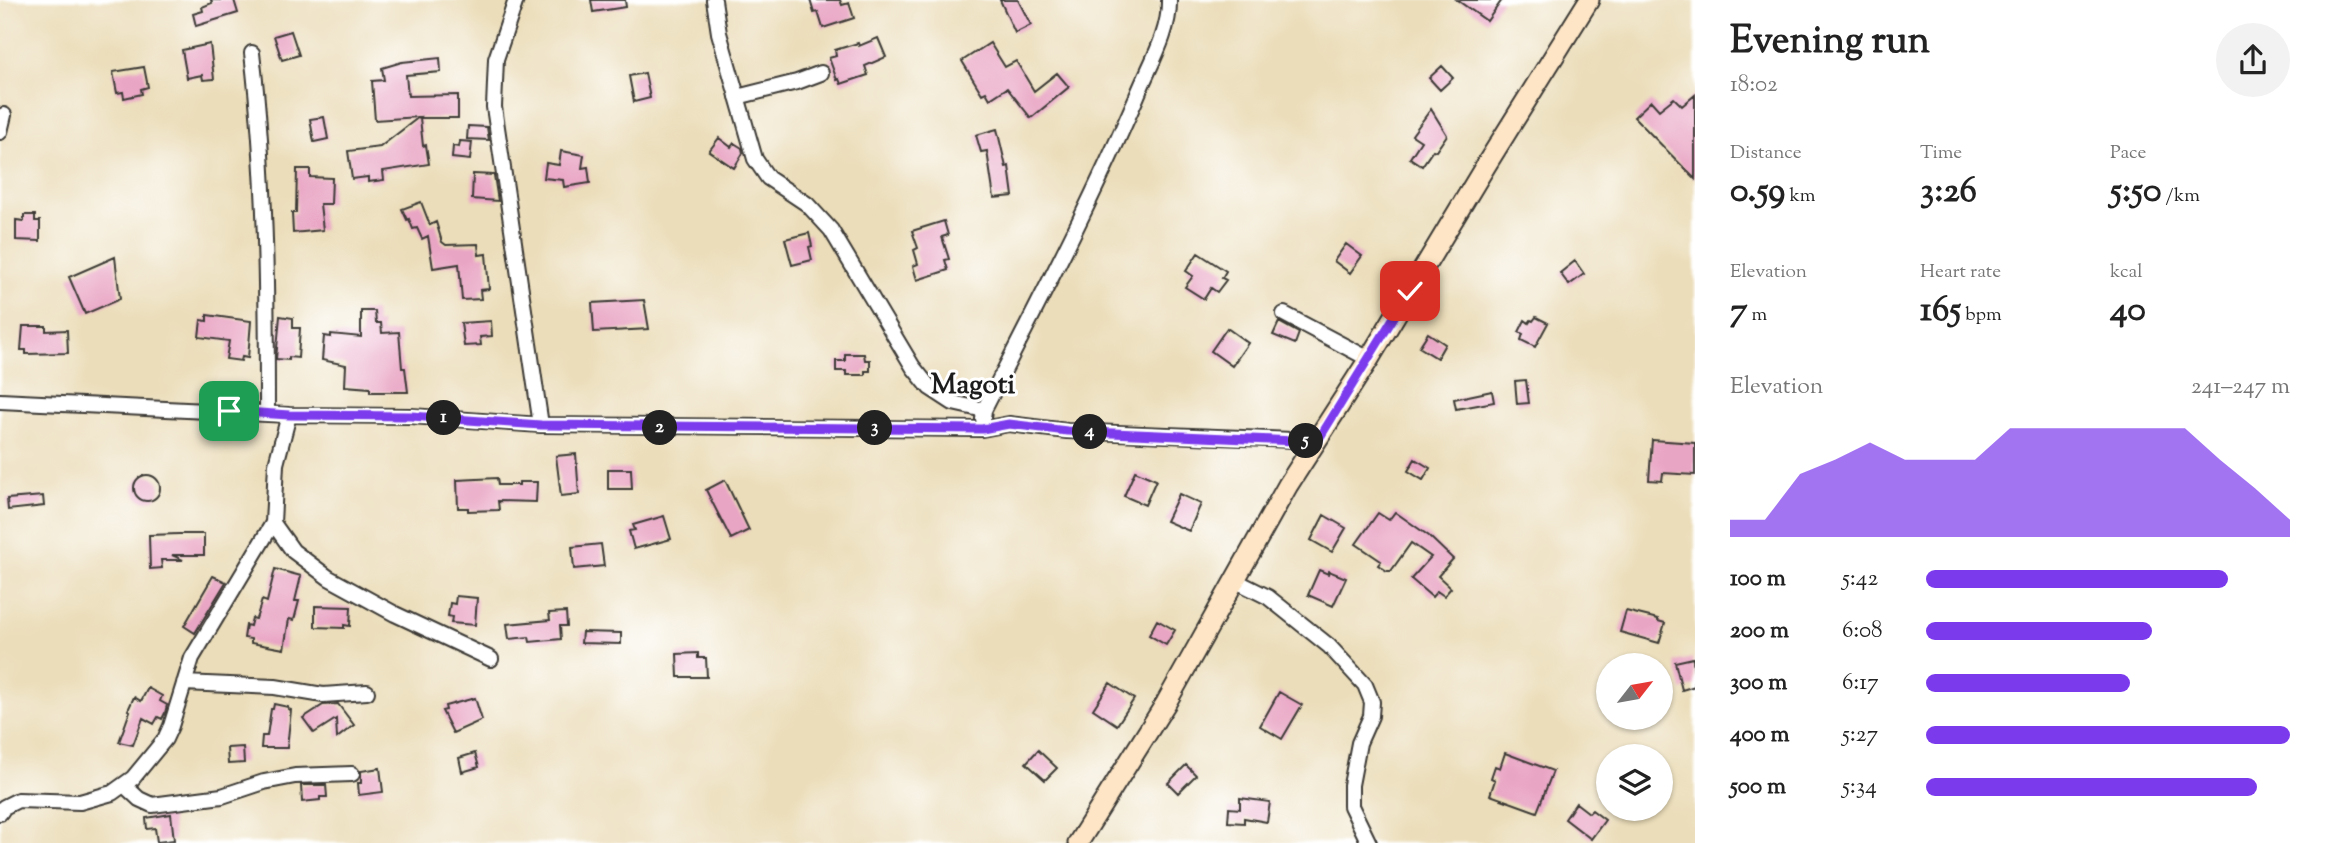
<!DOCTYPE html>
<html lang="en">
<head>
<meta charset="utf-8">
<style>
  body { margin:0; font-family:"Sorts Mill Goudy",serif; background:#f2f2f2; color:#222; height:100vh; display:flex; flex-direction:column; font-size:26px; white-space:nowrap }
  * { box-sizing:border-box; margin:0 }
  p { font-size:23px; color:#767676 }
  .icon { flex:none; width:38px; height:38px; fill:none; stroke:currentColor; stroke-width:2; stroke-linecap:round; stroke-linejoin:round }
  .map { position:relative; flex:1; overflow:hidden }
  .drawer { display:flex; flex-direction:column; background:#fff; width:630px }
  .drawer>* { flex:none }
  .needle { width:46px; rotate:59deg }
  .fabs { position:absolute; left:1596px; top:653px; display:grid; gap:14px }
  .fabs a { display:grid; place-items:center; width:77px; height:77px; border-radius:50%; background:#fff; box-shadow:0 2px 5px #0004; font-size:35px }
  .pin { position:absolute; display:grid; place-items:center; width:60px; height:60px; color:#fff; margin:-30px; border-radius:14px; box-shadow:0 4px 10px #0006 }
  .km { position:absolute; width:35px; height:35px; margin:-18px; border-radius:50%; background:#222; color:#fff; font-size:19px; line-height:35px; text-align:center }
  .round { display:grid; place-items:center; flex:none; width:74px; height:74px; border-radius:37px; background:#f2f2f2 }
  .overview { display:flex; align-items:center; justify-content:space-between; height:119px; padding:0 35px }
  h1 { font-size:38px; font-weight:700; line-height:52px }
  .metrics { display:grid; grid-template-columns:repeat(3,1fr); gap:10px; height:119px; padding:7px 35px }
  .metrics div { display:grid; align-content:center }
  .metrics b { font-size:35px; font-weight:700 }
  .metrics small { font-size:19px; font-weight:400 }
  .metrics p { font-size:19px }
  .chart { height:196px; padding:14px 35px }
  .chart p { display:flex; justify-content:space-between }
  .chart svg { width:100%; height:126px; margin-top:7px; fill:#7c3aed; opacity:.7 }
  ul { padding:0 35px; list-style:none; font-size:23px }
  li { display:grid; grid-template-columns:112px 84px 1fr; align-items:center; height:52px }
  li i { height:18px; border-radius:9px; background:#7c3aed }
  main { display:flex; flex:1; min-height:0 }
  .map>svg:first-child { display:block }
  .building { fill:#e9a5c4 }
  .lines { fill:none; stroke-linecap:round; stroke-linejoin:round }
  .street-casing { stroke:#3b3934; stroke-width:18 }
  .secondary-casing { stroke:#3b3934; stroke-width:23 }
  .street { stroke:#fff; stroke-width:14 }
  .secondary { stroke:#fde5c5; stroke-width:19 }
  .route-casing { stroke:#fff; stroke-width:14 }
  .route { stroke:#7c3aed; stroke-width:9 }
  .labels { text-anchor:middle; stroke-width:6; stroke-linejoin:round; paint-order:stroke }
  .quarter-label { font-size:28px; font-weight:bold; fill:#1c1c1c; stroke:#fff }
</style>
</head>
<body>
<main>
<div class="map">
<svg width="1695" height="843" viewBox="0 0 1695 843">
  <rect width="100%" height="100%" fill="#fff"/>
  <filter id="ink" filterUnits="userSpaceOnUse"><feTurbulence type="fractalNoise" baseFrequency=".0143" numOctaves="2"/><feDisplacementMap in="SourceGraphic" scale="14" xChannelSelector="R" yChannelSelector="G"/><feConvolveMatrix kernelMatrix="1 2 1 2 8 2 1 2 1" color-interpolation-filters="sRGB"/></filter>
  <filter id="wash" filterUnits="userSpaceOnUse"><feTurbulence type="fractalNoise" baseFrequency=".00686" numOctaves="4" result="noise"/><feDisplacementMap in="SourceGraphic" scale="28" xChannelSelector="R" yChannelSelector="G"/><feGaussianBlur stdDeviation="1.57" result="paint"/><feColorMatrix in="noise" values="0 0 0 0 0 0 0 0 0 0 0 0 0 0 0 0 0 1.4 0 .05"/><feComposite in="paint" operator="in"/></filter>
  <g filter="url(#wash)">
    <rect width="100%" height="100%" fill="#ebddb9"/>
    <g id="blocks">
      <!-- building -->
      <path class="building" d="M211,0H234L238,13L196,26L193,14L203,11L202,7L212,3Z
        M591,0H625L626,7L593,12Z
        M810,0H840L842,5L849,3L854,18L823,28L818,12L814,13Z
        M1000,0H1018L1031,25L1015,33Z
        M1457,0H1502L1487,21Z
        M291,31L299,55L282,60L274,36Z
        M878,38L886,57L865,66L868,75L841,84L839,79L837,80L829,58L836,56L835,50L858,43L859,46Z
        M990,43L1005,67L1016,61L1034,91L1057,73L1069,87L1031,118L1007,88L990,99L986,92L982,94L962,61Z
        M210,44L214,79L203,80L202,75L187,78L182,50Z
        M440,58L441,72L406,75L408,96L458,95V118H420L423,146L426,145L429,164L383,171L384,180L368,182V177L352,179L348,151L380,147L419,117L375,120L372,81L384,80L382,68L402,62Z
        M1442,66L1453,78L1440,90L1429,78Z
        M144,67L148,87L141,89L142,94L124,98L123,92L117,93L113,72Z
        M645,73L650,98L634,102L629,76Z
        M1695,95V179L1634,117L1651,101L1659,110L1674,98L1682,106Z
        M1431,109L1447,135L1436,151L1433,150L1422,166L1410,158L1421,141L1412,135Z
        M324,117L328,139L314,142L310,119Z
        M468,126L487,127L489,140L467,139Z
        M997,129L1006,167L1009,166L1013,196L994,198L987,151L981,152L976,135Z
        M719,138L731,147L734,143L742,148L743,153L734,168L709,151Z
        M460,141L472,142L470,160L452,158L453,146L459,147Z
        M561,151L584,155L582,168L588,167L590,183L564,187L563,180L544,178L546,163L559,165Z
        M297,169H310V177L332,178L331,204H320L323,230L293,233L292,213H296Z
        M473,174L494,175L498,201L472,199Z
        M421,202L430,225L436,222L442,242L446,245L478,244L479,255L486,254L489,289L480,290L481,299L462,300L459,264L433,268L428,236L422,239L417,228L413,229L409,219L407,220L402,209Z
        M24,215H35V221H40V241L16,240V220L24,221Z
        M944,221L948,235L942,237L949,259L945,260L948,270L917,280L913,266L918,264L914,250L918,248L912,231Z
        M809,233L812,246L809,247L812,260L792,265L785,239Z
        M1346,244L1362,256L1350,273L1334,261Z
        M1198,253L1226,271L1222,278L1226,280L1217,292L1211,288L1204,299L1185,287L1193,276L1186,271Z
        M115,257L120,299L85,314L69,277Z
        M1575,261L1584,274L1569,285L1560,273Z
        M644,300L649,329L594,332L592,303Z
        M361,311H375L376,323H381L382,333L399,332L402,368H405L408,392H370V388L345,386L346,365L322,360L324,336L331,337V334L361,337Z
        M207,315L251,321L248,358L242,357L241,361L226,359L229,341L199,337L201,320L207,321Z
        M280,316L293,318V328H300L298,358L289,357V360L276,359Z
        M1536,317L1548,323L1535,347L1521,340L1523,334L1519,332L1525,320L1529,323L1531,320L1533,321Z
        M491,321L492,336L480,337L481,345L464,346L461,323Z
        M1279,322L1299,333L1295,344L1273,335Z
        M23,326H46V331L67,330L68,353L26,354V350H21Z
        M1227,328L1248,343L1232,366L1211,351Z
        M1428,333L1445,344L1437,358L1419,347Z
        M845,354H864L865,360H870V371H865V375H846V371H836V361H845Z
        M1526,380L1529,403L1517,404L1515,381Z
        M1492,391L1494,402L1456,409L1454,399Z
        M1652,440L1695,443V475L1663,473L1662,481L1649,480Z
        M576,454L579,494L561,496L556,456Z
        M1415,459L1430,468L1423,480L1408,471Z
        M608,469H631L632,489H608Z
        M1135,471L1156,480L1145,505L1124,496Z
        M134 488a13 13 0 1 1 26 0a13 13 0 1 1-26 0Z
        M497,478L498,485H519V482H537L536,502L498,501L499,510L468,511V508H458L457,480Z
        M725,480L749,530L731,539L706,490Z
        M1179,494L1201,504L1189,531L1166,521Z
        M43,496L44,506L8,510L7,499Z
        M1395,512L1429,536L1453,559L1438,576L1451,588L1444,596L1437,591L1432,597L1411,579L1431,557L1411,543L1391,571H1387L1378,565L1381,561L1356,544L1378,513L1389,520Z
        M1324,515L1346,528L1332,552L1311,540Z
        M664,516L671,539L634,549L629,531L635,530L633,525Z
        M179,534H204V555H172L183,560H161L162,568L150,569L149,535Z
        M601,544L604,566L574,569L572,547Z
        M275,569L301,576L295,601H299L294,620L289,619L284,649L251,643V639L244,638L246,625L250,626L252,618L256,619L262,600L267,602Z
        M1319,570L1328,574L1329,571L1346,578L1333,606L1308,595Z
        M213,576L226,582L195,633L184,626Z
        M456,596L477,598L475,625L451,623L452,617L448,616L450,603L455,604Z
        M315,606L351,607L350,626L344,625V628L315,627Z
        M1626,611L1658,619V621L1665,623L1659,643L1620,632Z
        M566,612L567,626H560L561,639L530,642L529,637L509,639L507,624L550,620L549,613Z
        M1157,620L1175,630L1166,645L1149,635Z
        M582,632L621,633V644L581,643Z
        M698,653V658H706L707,677H678L677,654Z
        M1693,658L1695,686L1682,690L1675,662Z
        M1110,683L1134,699L1117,725L1093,709Z
        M148,688L162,696L160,701L167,705L165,713L162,719L158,717L154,724L143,718L133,745L119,742L130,711L128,710L134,697L141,701Z
        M1279,692L1302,705L1282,739L1260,726Z
        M475,698L482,720L453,733L442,711L446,710L445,706Z
        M274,704L288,707V709L291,710L287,748H261L262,736H267L271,709H273Z
        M338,704L354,725L337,738L336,719L314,733L303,718L323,705Z
        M243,747L244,763L228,764L227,748Z
        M1038,750L1057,768L1045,780L1026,763Z
        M475,753L479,767L462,772L459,758Z
        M1505,753L1553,771L1537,812L1490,795L1495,780L1491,778L1495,766L1500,768Z
        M1186,765L1196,775L1178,793L1168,783Z
        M380,768L383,792L359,795L358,783H361V771Z
        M301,785H326L327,797H320V800L302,802Z
        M1240,798L1270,802L1267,822L1244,818V823L1228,822L1229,808L1240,809Z
        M1576,803L1589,813L1592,810L1605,820L1591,839L1565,819Z
        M171,814L174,840L157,842L155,828L147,829L146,818Z"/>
    </g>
  </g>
  <g filter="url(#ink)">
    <use href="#blocks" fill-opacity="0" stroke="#3b3934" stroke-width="2"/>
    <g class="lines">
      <!-- street casing -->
      <g class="street-casing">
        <path id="street" d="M516,0L496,59L494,107L541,425
          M714,0L719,33L755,159L768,178L807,204L831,230L913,367L930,388L953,403L984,410
          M252,53C266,172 267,292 267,413
          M737,97L797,82L821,73
          M0,132L4,115
          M1284,314L1369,359
          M0,401L289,415L411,416L541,425L982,429L1009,424L1067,431L1316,441
          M983,419L984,410C1037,306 1091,203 1137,96C1149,66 1170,33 1169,0
          M273,523L293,551L329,578L395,614L491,659
          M1234,580L1268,597L1329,646L1365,685L1372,702L1371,716L1359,743L1351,785V806L1369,843
          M184,683L275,687L323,695L367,692
          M124,785L139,799L152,805L222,796L264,782L295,776L352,774
          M0,813L4,807L18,800L80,802L112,793L133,778L165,739L171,726L192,658L273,523L276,464L289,415"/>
      </g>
      <!-- secondary casing -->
      <g class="secondary-casing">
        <path id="secondary" d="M1078,843L1166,703L1288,485L1369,359L1486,165L1589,0"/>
      </g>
      <!-- street -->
      <use href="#street" class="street"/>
      <!-- secondary -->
      <use href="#secondary" class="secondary"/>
    </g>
  </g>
  <g class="lines" filter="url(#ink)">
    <!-- route casing -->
    <g class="route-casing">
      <path id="route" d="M229,411L289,415L411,416L541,425L982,429L1009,424L1067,431L1317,442L1410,291"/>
    </g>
    <!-- route -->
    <use href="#route" class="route"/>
  </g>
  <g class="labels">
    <!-- quarter labels -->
    <g class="quarter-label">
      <text x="973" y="393">Magoti</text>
    </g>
  </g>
</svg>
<div class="fabs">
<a><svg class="needle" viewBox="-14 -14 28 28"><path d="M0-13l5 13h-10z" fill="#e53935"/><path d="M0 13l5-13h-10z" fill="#767676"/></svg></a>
<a><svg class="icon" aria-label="layers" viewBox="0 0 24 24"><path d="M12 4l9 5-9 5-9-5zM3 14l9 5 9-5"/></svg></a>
</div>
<div class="pin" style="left:229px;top:411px;background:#1e9e55"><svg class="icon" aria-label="arrive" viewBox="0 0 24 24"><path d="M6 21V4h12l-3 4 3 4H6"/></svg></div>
<div class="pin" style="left:1410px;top:291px;background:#d93025"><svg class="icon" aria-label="check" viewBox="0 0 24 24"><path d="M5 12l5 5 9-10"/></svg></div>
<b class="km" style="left:444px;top:418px">1</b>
<b class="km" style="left:660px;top:428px">2</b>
<b class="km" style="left:875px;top:428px">3</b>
<b class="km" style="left:1090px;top:432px">4</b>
<b class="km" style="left:1306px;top:441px">5</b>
</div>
<section class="drawer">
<div class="overview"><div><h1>Evening run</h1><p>18:02</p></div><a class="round"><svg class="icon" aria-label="share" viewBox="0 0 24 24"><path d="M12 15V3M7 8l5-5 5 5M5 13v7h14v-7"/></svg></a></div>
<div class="metrics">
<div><p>Distance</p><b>0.59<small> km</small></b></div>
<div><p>Time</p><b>3:26</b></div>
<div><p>Pace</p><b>5:50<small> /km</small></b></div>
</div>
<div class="metrics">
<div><p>Elevation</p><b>7<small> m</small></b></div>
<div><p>Heart rate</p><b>165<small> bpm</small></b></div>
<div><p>kcal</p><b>40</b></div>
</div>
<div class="chart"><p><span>Elevation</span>241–247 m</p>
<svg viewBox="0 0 160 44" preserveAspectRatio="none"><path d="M0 44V38L10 38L20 22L30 17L40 11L50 17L60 17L70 17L80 6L90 6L100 6L110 6L120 6L130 6L140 17L150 27L160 38V44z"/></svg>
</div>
<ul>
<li><b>100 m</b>5:42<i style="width:83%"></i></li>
<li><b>200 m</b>6:08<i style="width:62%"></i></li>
<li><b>300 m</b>6:17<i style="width:56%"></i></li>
<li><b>400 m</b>5:27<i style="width:100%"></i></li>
<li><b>500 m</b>5:34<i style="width:91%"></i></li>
</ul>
</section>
</main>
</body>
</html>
